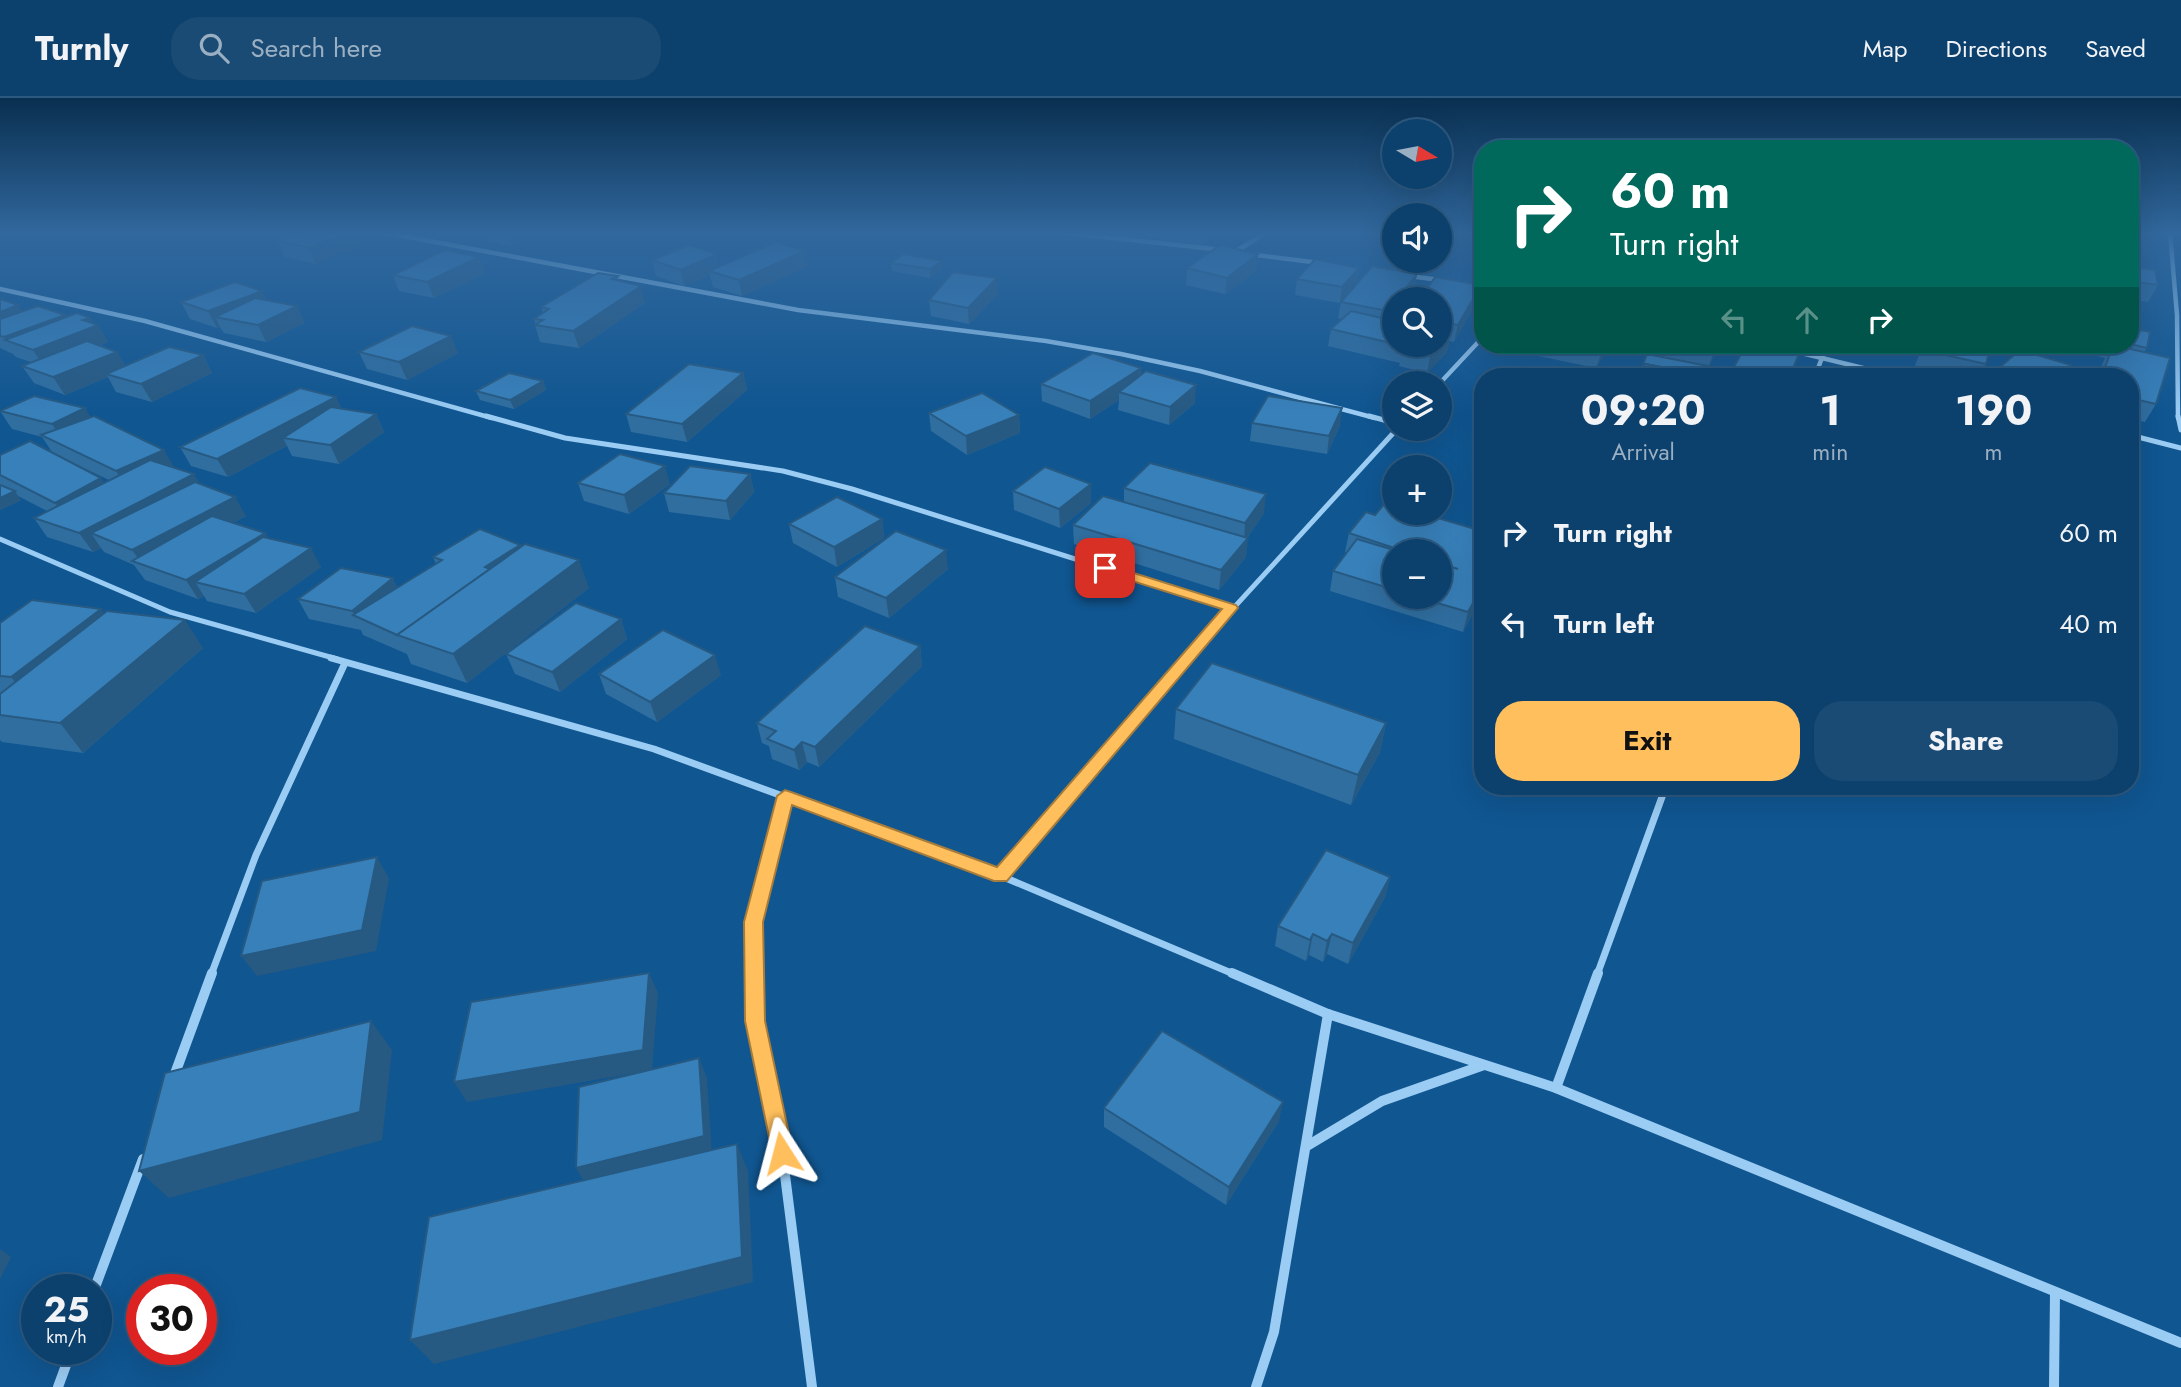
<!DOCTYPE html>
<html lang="en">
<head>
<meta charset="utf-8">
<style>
	:root { --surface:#0c406d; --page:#1a4b75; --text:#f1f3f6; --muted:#9aafc2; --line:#2c5980; --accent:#ffbf5d }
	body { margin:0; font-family:Jost,sans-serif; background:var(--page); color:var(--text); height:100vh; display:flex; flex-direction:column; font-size:26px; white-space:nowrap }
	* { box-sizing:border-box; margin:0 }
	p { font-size:23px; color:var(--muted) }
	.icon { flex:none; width:38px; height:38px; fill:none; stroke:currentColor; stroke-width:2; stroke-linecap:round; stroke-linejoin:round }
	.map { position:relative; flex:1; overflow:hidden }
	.drawer { position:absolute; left:1474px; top:270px; width:665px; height:427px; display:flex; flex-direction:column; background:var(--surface); border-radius:28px; box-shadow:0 7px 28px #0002,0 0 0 2px var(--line) }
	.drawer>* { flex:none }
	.guide { position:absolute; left:1474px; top:42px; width:665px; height:214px; border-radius:28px; box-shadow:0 7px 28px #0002,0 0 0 2px var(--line); background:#00695c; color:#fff; overflow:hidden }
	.needle { width:46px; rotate:100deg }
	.controls { position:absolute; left:1382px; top:21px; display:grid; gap:14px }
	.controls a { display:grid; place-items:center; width:70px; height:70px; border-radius:50%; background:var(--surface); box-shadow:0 7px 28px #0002,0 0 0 2px var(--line); font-size:35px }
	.speed { position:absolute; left:21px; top:1176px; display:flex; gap:14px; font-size:35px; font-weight:700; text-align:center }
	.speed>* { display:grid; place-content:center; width:91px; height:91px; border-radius:50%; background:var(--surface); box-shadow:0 7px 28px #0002,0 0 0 2px var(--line); line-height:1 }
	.speed small { font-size:18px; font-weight:400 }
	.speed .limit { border:10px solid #d22; background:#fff; color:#111 }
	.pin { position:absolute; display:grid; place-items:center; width:60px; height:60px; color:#fff; margin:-30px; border-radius:14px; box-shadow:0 4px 10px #0006 }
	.me { position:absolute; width:77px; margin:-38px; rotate:351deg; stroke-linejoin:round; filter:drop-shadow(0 0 5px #0008) }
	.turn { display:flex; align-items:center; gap:24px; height:147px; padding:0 21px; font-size:32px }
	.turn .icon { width:91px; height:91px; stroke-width:2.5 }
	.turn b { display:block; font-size:49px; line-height:60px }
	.lanes { display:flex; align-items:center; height:66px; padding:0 21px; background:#0003; justify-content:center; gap:35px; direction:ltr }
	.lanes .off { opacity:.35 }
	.eta { display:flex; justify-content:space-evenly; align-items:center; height:119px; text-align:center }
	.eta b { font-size:42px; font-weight:700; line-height:49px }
	.cta { display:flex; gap:14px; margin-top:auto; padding:14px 21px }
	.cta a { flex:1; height:80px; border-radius:28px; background:var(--accent); color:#111; font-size:28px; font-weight:700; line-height:80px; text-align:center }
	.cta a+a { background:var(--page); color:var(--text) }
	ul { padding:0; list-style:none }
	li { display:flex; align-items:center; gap:21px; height:91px; padding:0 21px }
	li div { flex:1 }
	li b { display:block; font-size:26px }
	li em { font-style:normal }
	header { display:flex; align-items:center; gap:42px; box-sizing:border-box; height:98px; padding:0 35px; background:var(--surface); border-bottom:2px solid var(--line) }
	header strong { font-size:33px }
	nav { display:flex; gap:38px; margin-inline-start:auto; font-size:24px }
	.search { width:490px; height:63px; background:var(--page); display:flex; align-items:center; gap:18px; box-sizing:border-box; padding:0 24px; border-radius:28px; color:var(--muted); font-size:26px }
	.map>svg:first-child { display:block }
</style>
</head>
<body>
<header>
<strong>Turnly</strong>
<div class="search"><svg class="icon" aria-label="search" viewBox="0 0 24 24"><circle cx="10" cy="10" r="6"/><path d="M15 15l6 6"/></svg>Search here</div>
<nav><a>Map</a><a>Directions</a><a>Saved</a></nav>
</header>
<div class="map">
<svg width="2181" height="1289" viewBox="0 0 2181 1289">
	<rect width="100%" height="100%" fill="#105691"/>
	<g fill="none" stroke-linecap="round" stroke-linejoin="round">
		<g stroke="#9bccf3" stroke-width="4.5">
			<polyline points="382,134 798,212 1046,243 1121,256 1200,273 1375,320"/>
			<polyline points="1060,134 1223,152"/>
			<polyline points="2170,134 2177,217 2178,320"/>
			<polyline points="1235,154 1267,134"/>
			<polyline points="1249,156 1320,165"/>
			<polyline points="1408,178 1441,182"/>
			<polyline points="0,191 145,223 492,320"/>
			<polyline points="1793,253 1896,278"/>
			<polyline points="1815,278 1827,247"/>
			<polyline points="1440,285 1482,240"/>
		</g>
		<g stroke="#9bccf3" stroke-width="5">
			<polyline points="486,318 565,340 783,373 852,391 1231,510"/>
			<polyline points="1369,318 1395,325"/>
			<polyline points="2178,318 2181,332"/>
			<polyline points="2130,337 2181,350"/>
			<polyline points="0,441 170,514 337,561"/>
			<polyline points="1187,561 1397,331"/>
		</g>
		<g stroke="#9bccf3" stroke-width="7">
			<polyline points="331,560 654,651 1001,778 1236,877"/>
			<polyline points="1001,778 1188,560"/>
			<polyline points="211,877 256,757 345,565"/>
			<polyline points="755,877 754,824 785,698"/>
			<polyline points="1597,877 1666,688"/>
		</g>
		<g stroke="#9bccf3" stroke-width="10">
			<polyline points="755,875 755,923 779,1030 812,1289"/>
			<polyline points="1232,875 1328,916 1556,990 2181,1245"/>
			<polyline points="173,981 212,875"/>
			<polyline points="1556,990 1598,875"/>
			<polyline points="1307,1048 1382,1003 1484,967"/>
			<polyline points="94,1192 143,1061"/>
			<polyline points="58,1289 72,1251"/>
			<polyline points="1256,1289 1274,1234 1328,916"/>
			<polyline points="2054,1289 2055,1194"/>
		</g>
	</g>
	<g fill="#306ea0" fill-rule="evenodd">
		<polygon points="484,134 548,134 512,149 487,142"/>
		<polygon points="1141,134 1212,134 1204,147 1141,138"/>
		<polygon points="2130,134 2142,134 2137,142 2130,141"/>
		<polygon points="278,143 360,148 316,166 285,159"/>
		<polygon points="805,153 808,168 742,198 713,189 710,177 684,188 656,178 652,162 720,168"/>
		<polygon points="479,159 485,175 434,200 399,193 393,177"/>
		<polygon points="1315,161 1359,170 1357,186 1372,168 1417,176 1414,192 1407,201 1395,201 1395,217 1390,222 1395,223 1395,247 1440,247 1440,201 1421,201 1435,179 1481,187 1477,203 1454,244 1449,243 1447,254 1427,275 1399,268 1400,265 1328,248 1331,231 1342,221 1338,220 1341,204 1340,205 1295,197 1297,181"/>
		<polygon points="891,165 942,171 930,180 892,173"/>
		<polygon points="2130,168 2158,187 2148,204 2130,201"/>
		<polygon points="1187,170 1257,172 1225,196 1186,187"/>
		<polygon points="618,178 619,183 645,205 579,250 540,244 535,227 536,227 534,221 543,215 541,209"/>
		<polygon points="998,196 969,226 931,218 929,202"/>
		<polygon points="0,201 22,213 65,217 66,219 90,220 94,226 98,227 108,244 99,248 117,254 125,268 203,257 212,275 152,304 116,294 108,279 65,297 34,285 22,268 31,264 16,259 13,256 0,250"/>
		<polygon points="266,202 297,208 304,225 266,244 224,235 220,229 217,230 190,221 181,204"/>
		<polygon points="2130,230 2147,250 2144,254 2156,306 2145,324 2130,321 2130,278 2097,278 2105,260 2055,248 2055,247 2130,247"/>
		<polygon points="1526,247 1608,247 1606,253 1596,270 1524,255"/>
		<polygon points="1614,247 1640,247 1638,252"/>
		<polygon points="1659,247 1719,247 1709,268 1640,278 1647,256 1655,258"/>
		<polygon points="1923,247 1991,247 1986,266 1980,278 1952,278 1914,270"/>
		<polygon points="359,254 458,255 407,282 367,271"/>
		<polygon points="2000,269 2065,278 1995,278"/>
		<polygon points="1141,270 1141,277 1195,305 1169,327 1118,312 1119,302 1090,321 1042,303 1041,286"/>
		<polygon points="743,275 747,292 687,344 631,334 626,316"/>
		<polygon points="543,283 546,292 514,311 480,302 476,293"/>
		<polygon points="341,310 376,316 384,334 339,366 292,358 287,348 228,379 191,368 180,349"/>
		<path d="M0,313L91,319L174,370L246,418L233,425L265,435L268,440L321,469L256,515L207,503L204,498L198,501L145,482L134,467L104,454L101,450L93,454L47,439L34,420L47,413L18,398L21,402L0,412V357L52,354L42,339L12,331ZM69,363L109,382L104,385Z"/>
		<polygon points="929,315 1019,317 1020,335 967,357 931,333"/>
		<polygon points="1252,325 1340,328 1327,356 1250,343"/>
		<polygon points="750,376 754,394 730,422 669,414 664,395"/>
		<polygon points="578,385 670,386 629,416 584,403"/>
		<polygon points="1124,390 1264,415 1247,440 1246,459 1219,492 1074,446 1073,427 1124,404"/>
		<polygon points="1013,393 1091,405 1060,430 1014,412"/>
		<path d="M1375,417L1482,433V499L1463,534L1330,493L1333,473L1347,455L1345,454L1349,435ZM1395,453H1440V499H1395Z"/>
		<polygon points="882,421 884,440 837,469 793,445 789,426"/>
		<polygon points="520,447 521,449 589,490 467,585 411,566 407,556 363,537 361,532 309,521 298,501 397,490 436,466 433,459"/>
		<polygon points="948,471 889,520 838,499 835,479"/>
		<polygon points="104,516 203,550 83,655 2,644 0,642 0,525"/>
		<polygon points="621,521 627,541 560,594 515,576 506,556"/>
		<polygon points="920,548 922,568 819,669 807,664 799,672 772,661 769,648 762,645 757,625"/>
		<polygon points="599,576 721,577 657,624 606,596"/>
		<polygon points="1176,611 1386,625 1380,654 1351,707 1174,641"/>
		<polygon points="1390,779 1385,799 1348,866 1327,856 1323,864 1309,857 1306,863 1275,848 1278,828"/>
		<polygon points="1104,1010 1279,1023 1226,1107 1104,1029"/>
	</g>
	<g fill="#275a82">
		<polygon points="349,134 354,134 360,148 316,166 310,150"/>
		<polygon points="507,134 548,134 512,149"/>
		<polygon points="1205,134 1212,134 1204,147"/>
		<polygon points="805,153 808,168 742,198 739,182"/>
		<polygon points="717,156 720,172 709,173 710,177 684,188 681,172"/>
		<polygon points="1258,156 1257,172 1225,196 1227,180"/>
		<polygon points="479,159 485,175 434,200 427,184"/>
		<polygon points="942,163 942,171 930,180 930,171"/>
		<polygon points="1359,170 1357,186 1340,205 1342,189"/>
		<polygon points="1417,176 1414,192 1407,201 1397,201"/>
		<polygon points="997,180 998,196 969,226 968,210"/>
		<polygon points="1481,187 1477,203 1454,244 1458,227"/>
		<polygon points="641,188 645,205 579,250 573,233"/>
		<polygon points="262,193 270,209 215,219 220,229 217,230 208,213"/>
		<polygon points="1395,204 1395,217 1385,230 1388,213"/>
		<polygon points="18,207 29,224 0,234 0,214"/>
		<polygon points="297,208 304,225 266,244 258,227"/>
		<polygon points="65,217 75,234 6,243 4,239"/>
		<polygon points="90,220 95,228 98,227 108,244 44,269 33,252 83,222"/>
		<polygon points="1450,237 1447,254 1427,275 1430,258"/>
		<polygon points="451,238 458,255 407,282 399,264"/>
		<polygon points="1605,247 1608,247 1606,253 1596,270 1602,253"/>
		<polygon points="1718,247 1719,247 1707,273 1713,256"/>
		<polygon points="117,254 127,271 106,276 108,279 65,297 53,279"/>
		<polygon points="203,257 212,275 152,304 141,286"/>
		<polygon points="2071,267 2065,278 2060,278"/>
		<polygon points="1141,270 1140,288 1119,294 1119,302 1090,321 1090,303"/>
		<polygon points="743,275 747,292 687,344 682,326"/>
		<polygon points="543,283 546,292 514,311 510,302"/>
		<polygon points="1196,287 1195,305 1169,327 1170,309"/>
		<polygon points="336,299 345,317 283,340 287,348 228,379 217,361"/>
		<polygon points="85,310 96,328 64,344 52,326"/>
		<polygon points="1342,310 1340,328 1327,356 1329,338"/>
		<polygon points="376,316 384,334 339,366 330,347"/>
		<polygon points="1019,317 1020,335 967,357 966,338"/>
		<polygon points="164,352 175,371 128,392 116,373"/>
		<polygon points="665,368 670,386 629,416 624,397"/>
		<polygon points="194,376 205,394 91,435 101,450 93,454 79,435"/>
		<polygon points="750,376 754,394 730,422 726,403"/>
		<polygon points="101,380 113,399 68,424 55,405"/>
		<polygon points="1091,386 1091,405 1060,430 1059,411"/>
		<polygon points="15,393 21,402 0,412 0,400"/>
		<polygon points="1266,396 1264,415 1244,444 1245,425"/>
		<polygon points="235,399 246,418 149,469 142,466 132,452"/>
		<polygon points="882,421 884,440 837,469 834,449"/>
		<polygon points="265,435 276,454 195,484 204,498 198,501 186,482"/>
		<polygon points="1248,440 1246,459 1219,492 1221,472"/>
		<polygon points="520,447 528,466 489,478 485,469"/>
		<polygon points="311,450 321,469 256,515 244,496"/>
		<polygon points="946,452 948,471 889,520 886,500"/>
		<polygon points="579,462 589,490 467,585 453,556"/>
		<polygon points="393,480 402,500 355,518 352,513"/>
		<polygon points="1482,489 1482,499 1463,534 1468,514"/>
		<polygon points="101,511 115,531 28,600 11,579"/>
		<polygon points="621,521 627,541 560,594 552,574"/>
		<polygon points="185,522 203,550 83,655 60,625"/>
		<polygon points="920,548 922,568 819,669 815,649"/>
		<polygon points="715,557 721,577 657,624 650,604"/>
		<polygon points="1386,625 1380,654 1351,707 1358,677"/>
		<polygon points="802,644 807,664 799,672 794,652"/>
		<polygon points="377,759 389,780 376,853 257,878 241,858"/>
		<polygon points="1390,779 1385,799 1348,866 1353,845"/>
		<polygon points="1313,836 1309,857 1306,863 1310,842"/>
		<polygon points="1332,836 1327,856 1323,864 1327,843"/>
		<polygon points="649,875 658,895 652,972 467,1004 454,984"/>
		<polygon points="371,923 392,952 382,1042 169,1100 139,1073"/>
		<polygon points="699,960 707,980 712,1057 587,1089 576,1070"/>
		<polygon points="1283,1004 1279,1023 1226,1107 1229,1089"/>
		<polygon points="737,1046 748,1073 753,1184 434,1266 410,1242"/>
		<polygon points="0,1151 11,1159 0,1181"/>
	</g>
	<g fill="#3880ba" stroke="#275a82" stroke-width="2">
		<polygon points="301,134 349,134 310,150 278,143"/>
		<polygon points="776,144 805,153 739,182 709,173"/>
		<polygon points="689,147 717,156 681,172 652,162"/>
		<polygon points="1220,147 1258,156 1227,180 1187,170"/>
		<polygon points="445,152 479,159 427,184 393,177"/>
		<polygon points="903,156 942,163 930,171 891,165"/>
		<polygon points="1315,161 1359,170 1342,189 1297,181"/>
		<polygon points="1372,168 1417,176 1397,201 1395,201 1395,204 1388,213 1341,204"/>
		<polygon points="2130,168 2155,172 2158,187 2130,183"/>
		<polygon points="953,174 997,180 968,210 929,202"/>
		<polygon points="598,175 618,178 612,181 641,188 573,233 535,227 543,222 534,221 549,211 541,209"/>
		<polygon points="1435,179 1481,187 1458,227 1440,224 1440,201 1421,200"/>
		<polygon points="235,184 262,193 208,213 181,204"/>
		<polygon points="255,200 297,208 258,227 215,219"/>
		<polygon points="0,201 18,207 0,214"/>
		<polygon points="38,208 65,217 4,239 0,238 0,221"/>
		<polygon points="1351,213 1395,223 1395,246 1331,231"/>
		<polygon points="77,215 90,220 83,222 98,227 33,252 5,242"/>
		<polygon points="412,228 451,238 399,264 359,254"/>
		<polygon points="2130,230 2150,234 2147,250 2130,246"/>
		<polygon points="1440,234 1450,237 1430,258 1403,251 1405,248 1398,247 1440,247"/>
		<polygon points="87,243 117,254 53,279 22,268"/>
		<polygon points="1570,247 1605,247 1602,253"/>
		<polygon points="1673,247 1718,247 1713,256"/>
		<polygon points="1746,247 1791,247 1802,249 1790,278 1738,278 1730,276"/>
		<polygon points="1925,247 1991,247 1986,266 1923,252"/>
		<polygon points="2113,247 2170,260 2156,306 2130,300 2130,278 2102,278"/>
		<polygon points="169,249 203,257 141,286 106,276"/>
		<polygon points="2020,252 2071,267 2060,278 2032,278 2000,269"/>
		<polygon points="1093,255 1141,270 1090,303 1041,286"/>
		<polygon points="1647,256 1718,270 1715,278 1708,278 1645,266 1644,269 1642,269"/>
		<polygon points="689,266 743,275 682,326 626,316"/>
		<polygon points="1645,266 1708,278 1641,278"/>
		<polygon points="1146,273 1196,287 1170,309 1119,294"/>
		<polygon points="509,275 543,283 510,302 476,293"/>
		<polygon points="300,290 336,299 217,361 180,349"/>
		<polygon points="982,295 1019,317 966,338 929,315"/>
		<polygon points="34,298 85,310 52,326 0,313"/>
		<polygon points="1268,298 1342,310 1329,338 1252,325"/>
		<polygon points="331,309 376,316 330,347 283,340"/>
		<polygon points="94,318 164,352 116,373 41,337"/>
		<polygon points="30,343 101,380 55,405 0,377 0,357"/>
		<polygon points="620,356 665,368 624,397 578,385"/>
		<polygon points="150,362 194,376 79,435 34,420"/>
		<polygon points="1150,365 1266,396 1245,425 1124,390"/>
		<polygon points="690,368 750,376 726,403 664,395"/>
		<polygon points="1045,369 1091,386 1059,411 1013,393"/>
		<polygon points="195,384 235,399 132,452 91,435"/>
		<polygon points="0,387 15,393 0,400"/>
		<polygon points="1103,398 1248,440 1221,472 1073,427"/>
		<polygon points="837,399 882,421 834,449 789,426"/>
		<polygon points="1386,404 1395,407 1395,415 1421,415 1482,433 1482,472 1479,478 1482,479 1482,489 1468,514 1417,499 1440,499 1440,466 1458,471 1440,466 1440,453 1403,453 1349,435 1366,414 1375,417"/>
		<polygon points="212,418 265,435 186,482 132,463"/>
		<polygon points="480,431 520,447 485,469 490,471 397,537 353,517 442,462 433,459"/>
		<polygon points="896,433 946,452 886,500 835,479"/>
		<polygon points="263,439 311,450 244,496 195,484"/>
		<polygon points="1357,441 1397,453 1395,453 1395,492 1333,473"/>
		<polygon points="525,446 579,462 453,556 397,537"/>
		<polygon points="341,470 393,480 352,513 298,501"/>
		<polygon points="32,502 101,511 11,579 0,578 0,525"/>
		<polygon points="576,505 621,521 552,574 506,556"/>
		<polygon points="107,513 185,522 60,625 0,617 0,596"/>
		<polygon points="865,528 920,548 815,649 802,644 794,652 767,641 776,633 757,625"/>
		<polygon points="663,532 715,557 650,604 599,576"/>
		<polygon points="1212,565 1386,625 1358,677 1176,611"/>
		<polygon points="1326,752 1390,779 1353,845 1332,836 1327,843 1313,836 1310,842 1278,828"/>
		<polygon points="377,759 362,832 241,858 262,783"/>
		<polygon points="649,875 643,952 454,984 471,904"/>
		<polygon points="371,923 360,1014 139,1073 165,975"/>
		<polygon points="1162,933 1283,1004 1229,1089 1104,1010"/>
		<polygon points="699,960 704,1038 576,1070 579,989"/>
		<polygon points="737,1046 742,1159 410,1242 429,1119"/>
	</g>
	<linearGradient id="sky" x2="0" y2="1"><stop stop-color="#092f50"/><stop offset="0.43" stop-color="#31689d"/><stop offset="1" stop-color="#31689d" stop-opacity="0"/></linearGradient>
	<rect width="2181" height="315" fill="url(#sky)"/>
	<polygon fill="#ffbf5d" stroke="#a67c3c" stroke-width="2" points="1105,466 1236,507 1238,510 1007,783 994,783 792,707 763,824 765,923 793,1055 790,1063 782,1066 774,1063 745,923 744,824 777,698 785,692 791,694 997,769 1222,511 1100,473 1098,470"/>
</svg>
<div class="controls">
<a><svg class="needle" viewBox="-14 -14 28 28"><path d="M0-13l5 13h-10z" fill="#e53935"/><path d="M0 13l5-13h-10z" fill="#9aafc2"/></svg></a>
<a><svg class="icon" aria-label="sound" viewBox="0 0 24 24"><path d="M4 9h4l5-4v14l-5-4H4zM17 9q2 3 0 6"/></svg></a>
<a><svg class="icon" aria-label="search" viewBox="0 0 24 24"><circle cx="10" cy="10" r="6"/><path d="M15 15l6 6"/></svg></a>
<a><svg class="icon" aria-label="layers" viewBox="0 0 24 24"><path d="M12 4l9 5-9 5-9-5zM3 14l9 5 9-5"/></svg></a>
<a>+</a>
<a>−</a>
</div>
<div class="speed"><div>25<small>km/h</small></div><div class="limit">30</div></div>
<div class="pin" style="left:1105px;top:470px;background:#d93025"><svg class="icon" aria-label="arrive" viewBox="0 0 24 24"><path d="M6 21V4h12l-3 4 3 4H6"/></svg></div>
<svg class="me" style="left:782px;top:1055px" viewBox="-20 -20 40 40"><path d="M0-17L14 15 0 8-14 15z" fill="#ffbf5d" stroke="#fff" stroke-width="4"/></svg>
<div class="guide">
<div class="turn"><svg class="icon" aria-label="right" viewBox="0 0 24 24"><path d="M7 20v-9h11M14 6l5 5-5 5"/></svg><div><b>60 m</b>Turn right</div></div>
<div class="lanes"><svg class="icon off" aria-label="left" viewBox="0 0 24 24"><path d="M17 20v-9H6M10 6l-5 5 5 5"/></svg><svg class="icon off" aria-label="ahead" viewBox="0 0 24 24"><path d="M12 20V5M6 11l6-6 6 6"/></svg><svg class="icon" aria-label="right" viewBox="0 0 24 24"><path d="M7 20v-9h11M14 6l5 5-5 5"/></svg></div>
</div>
<section class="drawer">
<div class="eta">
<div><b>09:20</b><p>Arrival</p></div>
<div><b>1</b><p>min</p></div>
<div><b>190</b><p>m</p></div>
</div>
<ul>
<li><svg class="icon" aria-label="right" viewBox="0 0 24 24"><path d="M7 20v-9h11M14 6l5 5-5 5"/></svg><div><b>Turn right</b></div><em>60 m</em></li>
<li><svg class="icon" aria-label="left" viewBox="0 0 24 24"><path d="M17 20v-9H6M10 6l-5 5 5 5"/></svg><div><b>Turn left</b></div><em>40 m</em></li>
</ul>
<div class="cta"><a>Exit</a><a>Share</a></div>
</section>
</div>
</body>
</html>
